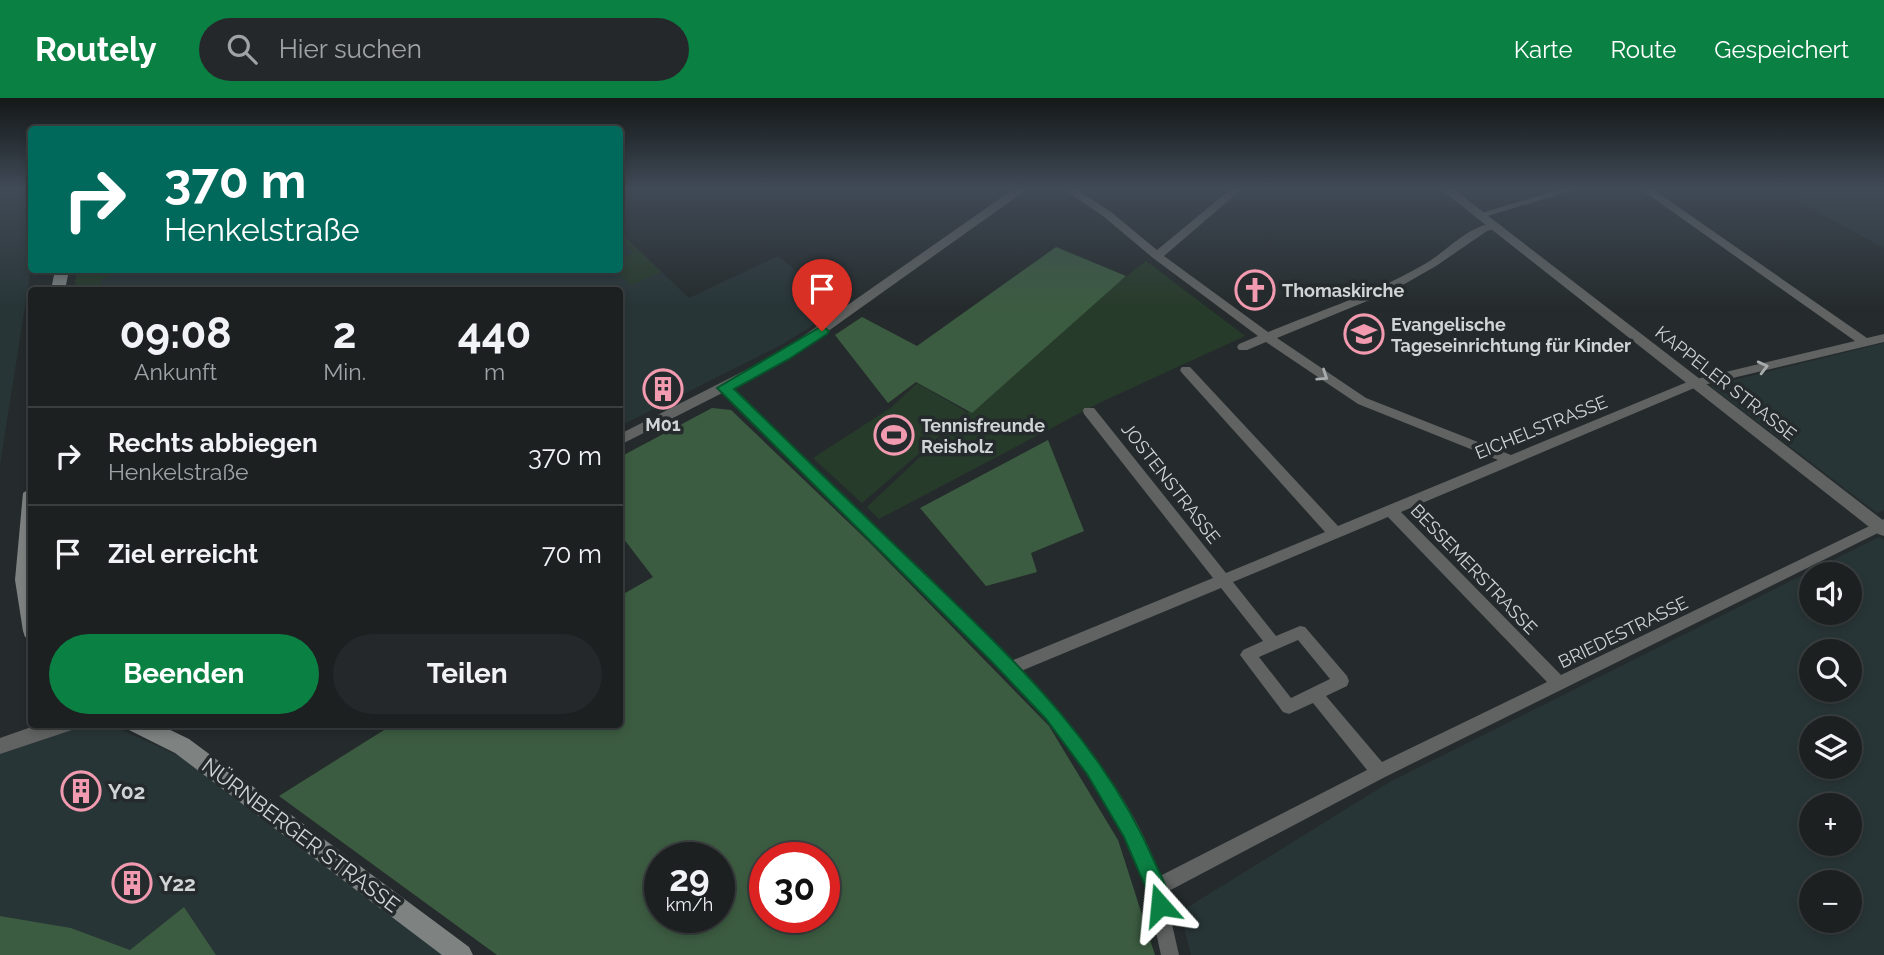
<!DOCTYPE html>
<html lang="de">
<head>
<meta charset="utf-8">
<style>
	:root { --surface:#1c2021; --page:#25282a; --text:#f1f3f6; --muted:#a0a3a5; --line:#3a3e3f; --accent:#0b8043 }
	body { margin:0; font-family:Raleway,sans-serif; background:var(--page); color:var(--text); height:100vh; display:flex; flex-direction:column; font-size:26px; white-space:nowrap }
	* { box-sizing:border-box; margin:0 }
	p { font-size:23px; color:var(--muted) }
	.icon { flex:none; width:38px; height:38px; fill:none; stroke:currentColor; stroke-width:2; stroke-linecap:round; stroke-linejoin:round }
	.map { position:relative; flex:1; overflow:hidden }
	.details { position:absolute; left:28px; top:189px; width:595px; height:441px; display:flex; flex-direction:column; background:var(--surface); border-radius:7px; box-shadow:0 4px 10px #0003,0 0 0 2px var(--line) }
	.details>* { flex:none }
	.banner { position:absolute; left:28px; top:28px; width:595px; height:147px; border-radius:7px; box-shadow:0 4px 10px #0003,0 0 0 2px var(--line); background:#00695c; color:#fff; overflow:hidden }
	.controls { position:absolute; left:1799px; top:464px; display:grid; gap:14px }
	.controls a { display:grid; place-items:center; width:63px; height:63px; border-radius:50%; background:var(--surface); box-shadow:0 4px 10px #0003,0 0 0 2px var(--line); font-size:35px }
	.speed { position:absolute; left:644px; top:744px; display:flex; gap:14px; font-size:35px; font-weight:700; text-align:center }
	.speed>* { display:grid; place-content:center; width:91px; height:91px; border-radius:50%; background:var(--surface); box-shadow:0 4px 10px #0003,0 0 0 2px var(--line); line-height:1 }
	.speed small { font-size:18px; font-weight:400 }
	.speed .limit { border:10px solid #d22; background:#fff; color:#111 }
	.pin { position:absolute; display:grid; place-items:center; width:60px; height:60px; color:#fff; margin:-72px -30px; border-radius:50% 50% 50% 0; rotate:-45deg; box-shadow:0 0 7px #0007 }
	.pin .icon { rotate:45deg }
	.me { position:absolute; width:77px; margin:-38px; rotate:342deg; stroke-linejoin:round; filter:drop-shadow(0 0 5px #0008) }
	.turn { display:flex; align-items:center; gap:24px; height:147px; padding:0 21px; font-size:32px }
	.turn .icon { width:91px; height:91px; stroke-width:2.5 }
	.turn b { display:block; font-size:49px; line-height:60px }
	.eta { display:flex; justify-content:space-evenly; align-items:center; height:119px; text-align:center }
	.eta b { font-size:42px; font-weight:700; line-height:49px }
	.action { display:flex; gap:14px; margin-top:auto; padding:14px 21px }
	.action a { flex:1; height:80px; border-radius:42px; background:var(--accent); color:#fff; font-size:28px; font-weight:700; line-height:80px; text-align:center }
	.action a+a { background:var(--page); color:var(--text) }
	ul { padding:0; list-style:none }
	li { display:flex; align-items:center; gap:21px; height:98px; padding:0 21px; border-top:2px solid var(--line) }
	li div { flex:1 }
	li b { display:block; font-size:26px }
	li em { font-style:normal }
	header { display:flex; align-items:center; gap:42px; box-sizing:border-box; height:98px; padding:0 35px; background:var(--accent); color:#fff }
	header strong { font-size:33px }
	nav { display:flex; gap:38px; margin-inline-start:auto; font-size:24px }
	.search { width:490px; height:63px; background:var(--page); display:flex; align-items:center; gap:18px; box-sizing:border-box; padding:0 24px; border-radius:38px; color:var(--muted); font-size:26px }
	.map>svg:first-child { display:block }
</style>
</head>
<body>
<header>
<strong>Routely</strong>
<div class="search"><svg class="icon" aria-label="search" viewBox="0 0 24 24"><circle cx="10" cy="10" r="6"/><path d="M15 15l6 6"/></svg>Hier suchen</div>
<nav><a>Karte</a><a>Route</a><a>Gespeichert</a></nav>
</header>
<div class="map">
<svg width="1884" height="857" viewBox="0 0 1884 857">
	<rect width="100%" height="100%" fill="#252b2c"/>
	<g fill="#283537" fill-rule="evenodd">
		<polygon points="0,90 32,90 31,171 0,366"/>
		<polygon points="1781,90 1884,90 1884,150 1796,102"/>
		<polygon points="620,134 689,200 778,158 841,210 781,247 620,328 620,192 74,192 77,172 620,172"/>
		<polygon points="1884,245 1884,412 1877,415 1711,288"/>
		<path d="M1879,439L1884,442V857H1191L1180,814L1388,685ZM1811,476H1850V514H1811ZM1811,553H1850V592H1811ZM1850,630V668H1811V630ZM1850,707V746H1811V707ZM1811,784H1850V822H1811Z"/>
		<polygon points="84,627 115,629 197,666 456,857 216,857 184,809 130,852 71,830 0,818 0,652"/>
	</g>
	<g fill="#273b2a">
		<polygon points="620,135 661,174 631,187 615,172 620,172 620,161 633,155 620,141"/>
		<polygon points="1146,163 1245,238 1099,305 879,421 867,409 970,312 835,237 862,219 917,249 1048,240"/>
		<polygon points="77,172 104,172 108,179 100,182 104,191 108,192 74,192"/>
		<polygon points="917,285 967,314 862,405 813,360 892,309"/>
	</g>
	<g fill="#3c5c41" fill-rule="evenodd">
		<polygon points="1056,149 1126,178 972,315 916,284 888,305 835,237 862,219 917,248"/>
		<path d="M712,310L731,312L870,445L1049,628L1118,742L1155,857H497L279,698L392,627L620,626V498L653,479L620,436V359ZM660,760H719V819H660ZM765,760H824V819H765Z"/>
		<polygon points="1048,342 1084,433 1031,455 1037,474 986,488 920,410"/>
		<polygon points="184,809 216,857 0,857 0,818 71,830 130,852"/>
	</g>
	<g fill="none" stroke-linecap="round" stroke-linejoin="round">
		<g fill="#606362" fill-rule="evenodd">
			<path d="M1062,90H1074L1111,114L1157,152L1232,90H1243L1164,158L1268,234C1322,212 1378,194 1428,164C1448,152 1473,123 1498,126V130L1487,133L1436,168L1394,192L1277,240L1366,300L1511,357L1692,282L1855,243L1639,90H1651L1867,240L1884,236V244L1699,288L1401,414L1561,577L1884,421V432L1385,679L1165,795L1179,857H1161C1153,821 1147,783 1131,750C1086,650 1000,571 924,495C856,428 788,361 721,293L719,290L721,287H729L1011,563L1213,480L1084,316L1083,313L1084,310H1094L1226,475L1325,434L1182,275L1180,272L1182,269H1190L1338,428L1498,362L1358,306L1266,244L1247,252H1239L1237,249L1239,246L1258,238L1153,160L1103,118ZM1388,419L1547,584L1382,664L1326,598L1347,588L1349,583L1347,578L1305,529L1300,528L1276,538L1233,484ZM1221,490L1263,543L1243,552L1240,557L1283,614L1289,616L1313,605L1367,672L1160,778C1133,699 1077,634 1021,573ZM1298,542L1330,581L1291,600L1259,559Z"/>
			<polygon points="1564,90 1580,90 1484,119 1480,120 1475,117"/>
		</g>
		<g fill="#606362" fill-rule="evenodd">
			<polygon points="1015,90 1029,90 789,261 620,347 620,336 779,255"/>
			<polygon points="1439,90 1452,90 1884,423 1884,438 1878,436"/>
			<polygon points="40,626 75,626 72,632 0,656 0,640"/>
		</g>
		<g fill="#7e8382" fill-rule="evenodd">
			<polygon points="55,172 69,172 65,192 51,192"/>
			<polygon points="32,389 32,541 25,539 23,533 15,482 23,395"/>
			<polygon points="126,626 158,626 189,641 469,849 473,857 442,857 175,655 129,632"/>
		</g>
	</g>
	<defs><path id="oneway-chevron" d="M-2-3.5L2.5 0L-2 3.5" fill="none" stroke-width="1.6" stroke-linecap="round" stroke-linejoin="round" transform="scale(1.75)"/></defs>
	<g stroke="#a9acad">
		<use href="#oneway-chevron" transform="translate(1763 269) rotate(-14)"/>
		<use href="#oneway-chevron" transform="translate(1323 278) rotate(34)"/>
	</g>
	<linearGradient id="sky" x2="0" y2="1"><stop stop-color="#141818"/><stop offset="0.43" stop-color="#404a56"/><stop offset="1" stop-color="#404a56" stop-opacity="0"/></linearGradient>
	<rect width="1884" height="210" fill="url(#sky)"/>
	<path fill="#0b8043" stroke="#07532c" stroke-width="2" d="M822,228L829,233L827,236L789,261L734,291C798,353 861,415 925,476C1017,565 1104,646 1155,765C1162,780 1174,799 1167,815L1160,818L1153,815L1146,790L1124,739L1087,676L1046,621L994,566L717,290Z"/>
	<defs>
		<g id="church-ring" transform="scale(2.0125)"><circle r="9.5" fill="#252b2c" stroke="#f29aaf" stroke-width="1.5"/><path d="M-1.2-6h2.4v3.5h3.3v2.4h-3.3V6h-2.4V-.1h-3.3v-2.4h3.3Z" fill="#f29aaf"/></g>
		<g id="school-ring" transform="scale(2.0125)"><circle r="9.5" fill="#252b2c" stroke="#f29aaf" stroke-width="1.5"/><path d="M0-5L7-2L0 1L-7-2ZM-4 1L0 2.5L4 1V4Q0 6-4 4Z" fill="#f29aaf"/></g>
		<g id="building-ring" transform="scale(2.0125)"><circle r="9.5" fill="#252b2c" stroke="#f29aaf" stroke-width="1.5"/><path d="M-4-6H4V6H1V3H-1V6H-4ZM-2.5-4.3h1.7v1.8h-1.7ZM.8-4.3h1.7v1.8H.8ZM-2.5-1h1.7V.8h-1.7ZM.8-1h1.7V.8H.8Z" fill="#f29aaf"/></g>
		<g id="stadium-ring" transform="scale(2.0125)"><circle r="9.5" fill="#252b2c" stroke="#f29aaf" stroke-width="1.5"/><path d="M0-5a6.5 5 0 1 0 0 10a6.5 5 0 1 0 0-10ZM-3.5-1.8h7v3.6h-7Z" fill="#f29aaf"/></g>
	</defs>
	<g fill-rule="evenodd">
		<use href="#church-ring" x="1255" y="192"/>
		<use href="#school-ring" x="1364" y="236"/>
		<use href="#building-ring" x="663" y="291"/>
		<use href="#stadium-ring" x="894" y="337"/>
		<use href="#building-ring" x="81" y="693"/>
		<use href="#building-ring" x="132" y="785"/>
	</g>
	<g text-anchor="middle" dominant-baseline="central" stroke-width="7" stroke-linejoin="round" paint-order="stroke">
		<g font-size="18" font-weight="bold" fill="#d1d4d5" stroke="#252b2c" text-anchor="start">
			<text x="1282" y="192">Thomaskirche</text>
			<text x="1391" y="226">Evangelische<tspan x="1391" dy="21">Tageseinrichtung für Kinder</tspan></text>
			<text x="663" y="326" text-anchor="middle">M01</text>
			<text x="921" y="327">Tennisfreunde<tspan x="921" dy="21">Reisholz</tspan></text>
		</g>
		<g font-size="18" fill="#d1d4d5" stroke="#252b2c">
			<text transform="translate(1726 285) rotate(38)">KAPPELER STRASSE</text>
			<text transform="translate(1541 329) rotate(-22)">EICHELSTRASSE</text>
			<text transform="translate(1171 385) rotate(52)">JOSTENSTRASSE</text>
			<text transform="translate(1474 471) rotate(46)">BESSEMERSTRASSE</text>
			<text transform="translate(1623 534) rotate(-26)">BRIEDESTRASSE</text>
		</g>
		<g font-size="21" font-weight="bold" fill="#d1d4d5" stroke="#252b2c" text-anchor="start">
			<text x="108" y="693">Y02</text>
			<text x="159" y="785">Y22</text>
		</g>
		<g font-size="21" fill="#d1d4d5" stroke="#252b2c">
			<text transform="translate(301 737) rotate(37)">NÜRNBERGER STRASSE</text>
		</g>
	</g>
</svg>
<div class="controls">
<a><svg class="icon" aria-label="sound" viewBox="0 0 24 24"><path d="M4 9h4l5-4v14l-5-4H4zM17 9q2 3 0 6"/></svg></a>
<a><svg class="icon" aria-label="search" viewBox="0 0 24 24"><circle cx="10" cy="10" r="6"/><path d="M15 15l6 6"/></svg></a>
<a><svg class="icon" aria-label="layers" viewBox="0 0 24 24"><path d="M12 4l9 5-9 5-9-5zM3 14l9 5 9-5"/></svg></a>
<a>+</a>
<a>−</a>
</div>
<div class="speed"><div>29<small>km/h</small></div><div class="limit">30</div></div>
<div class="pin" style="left:822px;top:233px;background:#d93025"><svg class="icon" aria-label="arrive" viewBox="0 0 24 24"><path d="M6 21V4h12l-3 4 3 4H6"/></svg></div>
<svg class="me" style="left:1160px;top:807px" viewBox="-20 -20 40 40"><path d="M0-17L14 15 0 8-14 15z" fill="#0b8043" stroke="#fff" stroke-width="4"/></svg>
<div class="banner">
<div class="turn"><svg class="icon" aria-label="right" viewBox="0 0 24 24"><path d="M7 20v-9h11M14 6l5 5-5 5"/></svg><div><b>370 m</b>Henkelstraße</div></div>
</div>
<section class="details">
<div class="eta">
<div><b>09:08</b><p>Ankunft</p></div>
<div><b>2</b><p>Min.</p></div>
<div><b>440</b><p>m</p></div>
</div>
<ul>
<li><svg class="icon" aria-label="right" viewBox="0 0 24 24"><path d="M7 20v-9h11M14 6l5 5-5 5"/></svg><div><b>Rechts abbiegen</b><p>Henkelstraße</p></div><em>370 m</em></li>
<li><svg class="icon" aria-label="arrive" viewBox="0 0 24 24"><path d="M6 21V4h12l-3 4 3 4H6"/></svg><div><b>Ziel erreicht</b></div><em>70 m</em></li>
</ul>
<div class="action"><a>Beenden</a><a>Teilen</a></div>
</section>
</div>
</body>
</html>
